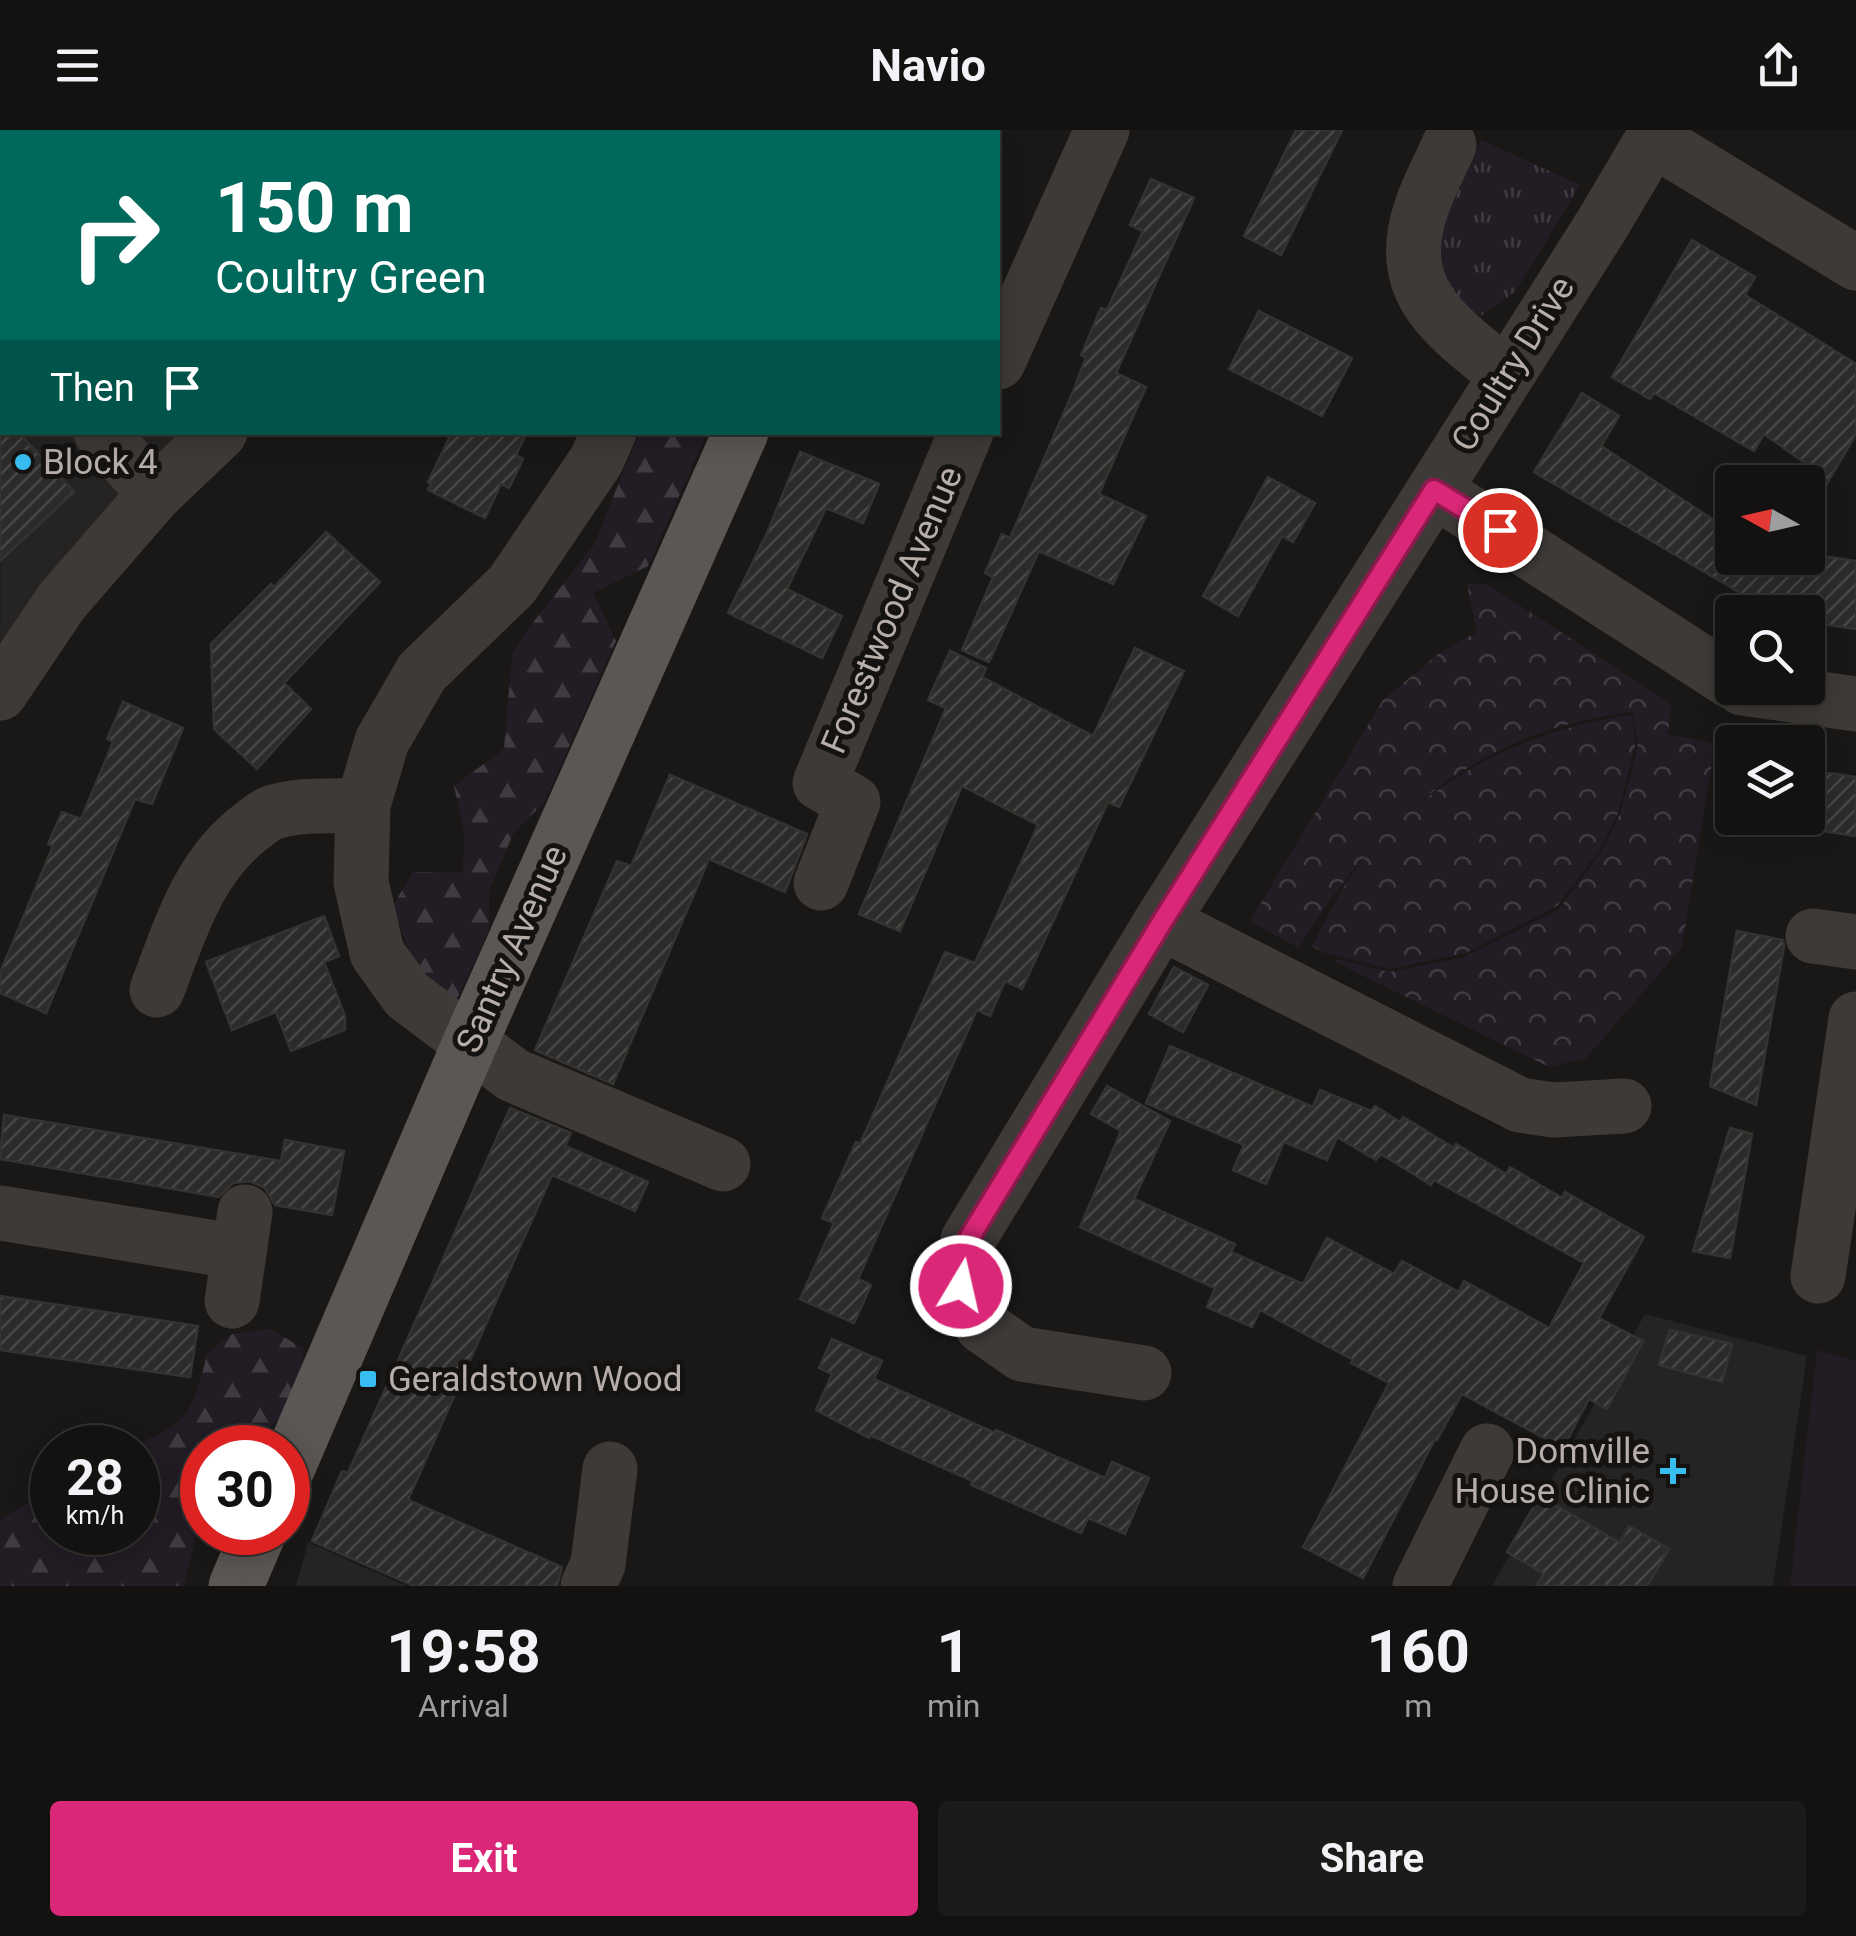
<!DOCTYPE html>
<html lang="en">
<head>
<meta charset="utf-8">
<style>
	:root { --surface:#131211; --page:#1c1b1a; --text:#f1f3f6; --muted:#9d9e9f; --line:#323231; --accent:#db2777 }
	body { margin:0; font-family:Roboto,sans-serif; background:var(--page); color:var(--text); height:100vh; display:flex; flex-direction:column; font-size:38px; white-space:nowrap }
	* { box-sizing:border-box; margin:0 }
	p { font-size:32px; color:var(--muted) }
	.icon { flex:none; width:55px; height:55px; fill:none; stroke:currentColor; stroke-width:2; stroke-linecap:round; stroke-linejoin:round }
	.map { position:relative; height:1456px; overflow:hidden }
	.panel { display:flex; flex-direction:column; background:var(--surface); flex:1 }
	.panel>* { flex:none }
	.hud { position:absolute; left:0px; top:0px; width:1000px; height:305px; box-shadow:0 5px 25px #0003,0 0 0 2px var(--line); background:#00695c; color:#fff; overflow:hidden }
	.needle { width:65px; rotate:278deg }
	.fabs { position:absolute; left:1715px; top:335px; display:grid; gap:20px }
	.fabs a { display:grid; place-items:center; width:110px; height:110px; border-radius:10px; background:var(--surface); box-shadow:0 5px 25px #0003,0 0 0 2px var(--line); font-size:50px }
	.speed { position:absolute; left:30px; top:1295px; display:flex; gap:20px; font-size:50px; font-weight:700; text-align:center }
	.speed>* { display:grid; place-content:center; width:130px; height:130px; border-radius:50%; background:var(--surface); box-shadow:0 5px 25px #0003,0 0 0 2px var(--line); line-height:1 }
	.speed small { font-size:25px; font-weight:400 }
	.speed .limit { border:15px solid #d22; background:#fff; color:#111 }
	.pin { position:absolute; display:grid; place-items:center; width:85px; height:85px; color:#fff; margin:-42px; border:5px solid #fff; border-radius:50%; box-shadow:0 2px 10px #0007 }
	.me { position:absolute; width:110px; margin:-55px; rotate:9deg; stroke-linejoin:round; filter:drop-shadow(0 0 8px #0008) }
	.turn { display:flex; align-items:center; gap:35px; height:210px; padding:0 50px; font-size:45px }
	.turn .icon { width:130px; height:130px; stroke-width:2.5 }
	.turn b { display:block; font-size:70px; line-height:85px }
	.then { display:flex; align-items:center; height:95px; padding:0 50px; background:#0003; gap:20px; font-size:38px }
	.eta { display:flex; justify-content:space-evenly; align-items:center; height:170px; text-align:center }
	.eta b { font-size:60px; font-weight:700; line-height:70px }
	.cta { display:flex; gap:20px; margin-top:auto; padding:20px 50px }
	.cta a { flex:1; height:115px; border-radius:10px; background:var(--accent); color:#fff; font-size:40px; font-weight:700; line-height:115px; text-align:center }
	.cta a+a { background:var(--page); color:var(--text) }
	header { display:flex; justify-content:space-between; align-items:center; height:130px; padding:0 50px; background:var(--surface); font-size:45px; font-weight:700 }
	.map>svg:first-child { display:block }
</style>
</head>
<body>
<header><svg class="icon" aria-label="menu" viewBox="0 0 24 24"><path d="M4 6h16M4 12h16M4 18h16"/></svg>Navio<svg class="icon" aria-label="share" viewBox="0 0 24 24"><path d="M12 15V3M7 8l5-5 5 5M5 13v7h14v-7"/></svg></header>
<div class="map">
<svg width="1856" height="1456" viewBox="0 0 1856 1456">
	<defs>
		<pattern id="grass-tufts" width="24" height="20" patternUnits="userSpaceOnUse" patternTransform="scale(2.5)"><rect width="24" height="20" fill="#221d24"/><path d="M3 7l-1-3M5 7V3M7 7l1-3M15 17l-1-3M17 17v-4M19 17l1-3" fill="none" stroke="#403b41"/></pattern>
		<pattern id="forest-firs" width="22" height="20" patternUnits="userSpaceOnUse" patternTransform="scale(2.5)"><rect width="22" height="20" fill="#221d24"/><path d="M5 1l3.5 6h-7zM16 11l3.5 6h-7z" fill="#403b41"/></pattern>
		<pattern id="park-crowns" width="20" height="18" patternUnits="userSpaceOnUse" patternTransform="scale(2.5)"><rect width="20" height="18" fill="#221d24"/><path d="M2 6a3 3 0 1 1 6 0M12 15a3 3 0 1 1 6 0" fill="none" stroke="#403b41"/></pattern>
		<pattern id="building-hatch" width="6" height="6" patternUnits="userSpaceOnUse" patternTransform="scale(2.5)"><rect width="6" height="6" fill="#2d2b2a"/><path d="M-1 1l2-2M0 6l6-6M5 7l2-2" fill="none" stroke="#494746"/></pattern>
	</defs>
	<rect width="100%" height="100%" fill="#191817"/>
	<g fill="#262423">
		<polygon points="39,0 446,0 37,2"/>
		<polygon points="2,37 2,302 220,303 0,562"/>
		<polygon points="1645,1184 1807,1226 1773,1456 1492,1456"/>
		<polygon points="308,1412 365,1438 407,1456 296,1456"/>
	</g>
	<polygon fill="url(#grass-tufts)" points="1481,10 1580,55 1516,161 1482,185 1449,177 1428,127"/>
	<g fill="url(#forest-firs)">
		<polygon points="639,303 707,303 648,436 593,463 616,511 545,671 513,704 489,761 489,800 455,873 417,840 392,777 413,742 463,742 464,701 454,656 504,619 512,525 527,500 594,415"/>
		<path d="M270,1199L303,1218L300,1271L265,1301L258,1317L202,1318V1396L196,1405L184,1456H0V1390L52,1358V1402H138V1318L130,1317C187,1295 194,1283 207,1223L232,1204Z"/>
	</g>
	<g fill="url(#park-crowns)">
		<path d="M1467,454H1487L1671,574L1668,604L1715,614L1682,817L1586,928L1549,937L1335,832V829L1389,842L1465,827L1559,779L1600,723L1620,684L1638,618L1633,582C1479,599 1376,690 1299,818L1250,791L1383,570L1441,522L1477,502Z"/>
		<path d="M1632,585L1635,616L1618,683L1598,722L1557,776L1466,823L1389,839L1325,823L1312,816C1324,794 1335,770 1349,749C1409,658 1526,598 1632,585Z"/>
	</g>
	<polygon fill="#221d24" points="1817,1220 1856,1231 1856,1456 1790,1456"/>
	<g fill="url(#building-hatch)" stroke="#343331" stroke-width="2.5">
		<polygon points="1296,0 1342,0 1281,125 1244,106"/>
		<polygon points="1151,49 1194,68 1116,243 1146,257 1099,364 1146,386 1113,454 1039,421 989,532 962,520 993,447 985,443 1002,404 1010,408 1074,259 1086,227 1081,225 1101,178 1107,180 1143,101 1130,95"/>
		<polygon points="1692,110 1755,147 1745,165 1856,234 1856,304 1808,386 1808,335 1764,304 1754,321 1654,263 1650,269 1612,247"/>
		<polygon points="1259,181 1352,228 1322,286 1229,239"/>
		<polygon points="1582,263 1619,286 1601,316 1732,402 1732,428 1808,428 1808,424 1856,431 1856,499 1808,492 1808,482 1773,482 1534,342"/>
		<polygon points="0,283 2,302 18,302 74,362 0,431"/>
		<polygon points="452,302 527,302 516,325 523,329 509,358 501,354 485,388 428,360 431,353 428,352"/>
		<polygon points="800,322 879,354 863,393 826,378 787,459 842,486 822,528 728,483 767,403"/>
		<polygon points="1268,347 1315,373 1293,412 1282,406 1238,486 1203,466"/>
		<polygon points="326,402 380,452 284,553 311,579 257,639 214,599 211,514 271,454 274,457"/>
		<polygon points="1135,518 1184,541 1119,677 1108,672 1022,859 1005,851 990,886 977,880 858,1149 871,1155 854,1193 800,1169 834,1093 822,1088 856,1012 860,1014 945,822 975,833 1038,695 962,656 900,801 859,784 946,578 928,570 950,521 986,538 982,547 1093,606"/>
		<polygon points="123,572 183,598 152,674 135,669 46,883 0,863 0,843 53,716 48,714 62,682 81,689 113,612 107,609"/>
		<polygon points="1808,640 1856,647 1856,706 1808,699"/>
		<polygon points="670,645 807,704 785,762 709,729 613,954 535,920 617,731 631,736"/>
		<polygon points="324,786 339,826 324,832 345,886 345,900 291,921 276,882 232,900 206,832"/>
		<polygon points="1737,801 1783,810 1784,816 1756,975 1710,956"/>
		<polygon points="1174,837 1208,855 1183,902 1149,884"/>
		<polygon points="1170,916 1313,977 1320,960 1371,981 1375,976 1400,992 1403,987 1454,1018 1456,1014 1506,1044 1510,1037 1562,1068 1565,1062 1644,1107 1599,1188 1643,1211 1607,1279 1589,1269 1563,1318 1462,1264 1437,1310 1435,1309 1363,1448 1303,1417 1389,1253 1351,1233 1353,1230 1260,1180 1252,1197 1207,1177 1215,1158 1080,1097 1121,1001 1091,984 1107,956 1170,991 1134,1069 1235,1114 1231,1122 1303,1154 1327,1108 1394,1144 1402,1131 1459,1162 1464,1151 1549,1198 1584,1133 1434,1050 1431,1055 1381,1024 1376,1030 1337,1007 1327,1030 1284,1012 1266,1054 1233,1040 1244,1015 1146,973"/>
		<polygon points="510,978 571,1003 565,1016 648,1052 635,1081 552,1045 408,1370 562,1437 557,1456 414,1456 312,1411 342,1341 348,1343"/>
		<polygon points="4,985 281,1031 285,1010 344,1021 332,1085 275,1075 265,1058 250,1051 233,1053 219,1067 0,1029"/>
		<polygon points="1730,998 1752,1004 1730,1128 1693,1121"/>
		<polygon points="0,1166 198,1196 190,1247 0,1220"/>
		<polygon points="1670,1200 1732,1214 1722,1252 1659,1235"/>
		<polygon points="832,1209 882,1231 874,1249 995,1303 996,1300 1105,1348 1112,1332 1149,1348 1125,1404 1088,1388 1081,1403 971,1355 973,1351 925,1330 870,1305 869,1308 816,1280 832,1244 819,1238"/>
		<polygon points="1540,1366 1620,1413 1629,1396 1669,1419 1647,1456 1536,1456 1544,1444 1507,1422"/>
	</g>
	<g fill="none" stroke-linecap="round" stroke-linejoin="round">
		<g stroke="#3d3a38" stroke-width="55">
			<polyline points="445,2 446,0"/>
			<polyline points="763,2 764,0"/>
			<polyline points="1653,9 1856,133"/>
			<path d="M1449,15C1440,36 1428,57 1421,79C1393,163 1448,197 1505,244"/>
			<polyline points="0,188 2,191"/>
			<polyline points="998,232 1102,0"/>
			<polyline points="101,302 155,364"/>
			<polyline points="609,302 596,331 512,455 422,542 382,611 363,675 361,752 377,823 407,865 513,945 723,1034"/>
			<polyline points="1434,360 1732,552"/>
			<polyline points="1742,558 1856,574"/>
			<polyline points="0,563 62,471 155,364 220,302"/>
			<polyline points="821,753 853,672 820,653 966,302"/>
			<polyline points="1161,792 1520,975 1553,980 1624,976"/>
			<polyline points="1813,806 1856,812"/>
			<path d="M157,860C180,800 198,736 252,696C257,692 264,686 271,683C298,673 334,677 363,675"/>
			<polyline points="0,1083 239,1122"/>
			<polyline points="1818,1146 1856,889"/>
			<polyline points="232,1171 245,1082"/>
			<polyline points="1144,1243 1022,1224 982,1196 961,1156 968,1110 1161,792 1603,93 1658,0"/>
			<polyline points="588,1456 598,1434 610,1339"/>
			<polyline points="1420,1456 1487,1321"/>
		</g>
		<g stroke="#5c5754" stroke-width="55">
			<polyline points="874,2 875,0"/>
			<polyline points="288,1337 470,913 741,302"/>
			<polyline points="236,1456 259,1402"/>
		</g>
	</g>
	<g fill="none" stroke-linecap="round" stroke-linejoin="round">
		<g stroke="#8e194d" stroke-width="25">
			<polyline id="route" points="961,1156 968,1110 1162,792 1434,360 1500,400"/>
		</g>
		<use href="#route" stroke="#db2777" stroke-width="18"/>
	</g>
	<g fill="#37bdf0" stroke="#141312" stroke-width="4">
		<circle cx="23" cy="332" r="10"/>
		<rect x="358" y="1239" width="20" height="20" rx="5"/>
		<path d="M1668 1326h10v10h10v10h-10v10h-10v-10h-10v-10h10z"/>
	</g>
	<g text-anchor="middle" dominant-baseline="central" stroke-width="10" stroke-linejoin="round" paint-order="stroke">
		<g font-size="35" fill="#b8aea9" stroke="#141312">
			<text transform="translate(1513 234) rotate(-58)">Coultry Drive</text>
			<text transform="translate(892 480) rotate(-67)">Forestwood Avenue</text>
			<text transform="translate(512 819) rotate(-66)">Santry Avenue</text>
		</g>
		<g font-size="35" fill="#b8aea9" stroke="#141312" text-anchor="start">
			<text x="43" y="332">Block 4</text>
			<text x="388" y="1249">Geraldstown Wood</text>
			<text x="1650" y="1321" text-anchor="end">Domville<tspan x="1650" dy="40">House Clinic</tspan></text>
		</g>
	</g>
</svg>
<div class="fabs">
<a><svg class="needle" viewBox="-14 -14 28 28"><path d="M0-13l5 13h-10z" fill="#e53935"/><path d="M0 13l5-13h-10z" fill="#9d9e9f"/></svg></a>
<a><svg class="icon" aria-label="search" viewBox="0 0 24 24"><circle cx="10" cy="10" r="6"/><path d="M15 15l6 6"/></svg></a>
<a><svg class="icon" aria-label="layers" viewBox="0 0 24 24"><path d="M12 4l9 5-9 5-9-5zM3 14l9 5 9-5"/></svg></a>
</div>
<div class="speed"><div>28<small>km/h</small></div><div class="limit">30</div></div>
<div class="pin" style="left:1500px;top:400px;background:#d93025"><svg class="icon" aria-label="arrive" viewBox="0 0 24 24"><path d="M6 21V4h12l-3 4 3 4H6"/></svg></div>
<svg class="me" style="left:961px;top:1156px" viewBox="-20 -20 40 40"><circle r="17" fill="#db2777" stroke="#fff" stroke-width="3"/><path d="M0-11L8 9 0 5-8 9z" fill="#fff"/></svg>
<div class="hud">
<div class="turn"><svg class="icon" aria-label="right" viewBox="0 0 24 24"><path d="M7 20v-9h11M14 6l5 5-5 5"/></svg><div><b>150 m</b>Coultry Green</div></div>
<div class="then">Then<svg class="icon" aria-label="arrive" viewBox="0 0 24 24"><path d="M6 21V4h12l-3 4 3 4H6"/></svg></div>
</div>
</div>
<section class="panel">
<div class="eta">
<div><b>19:58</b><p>Arrival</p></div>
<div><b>1</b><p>min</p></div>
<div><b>160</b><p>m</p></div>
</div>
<div class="cta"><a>Exit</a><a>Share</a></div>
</section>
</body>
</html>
